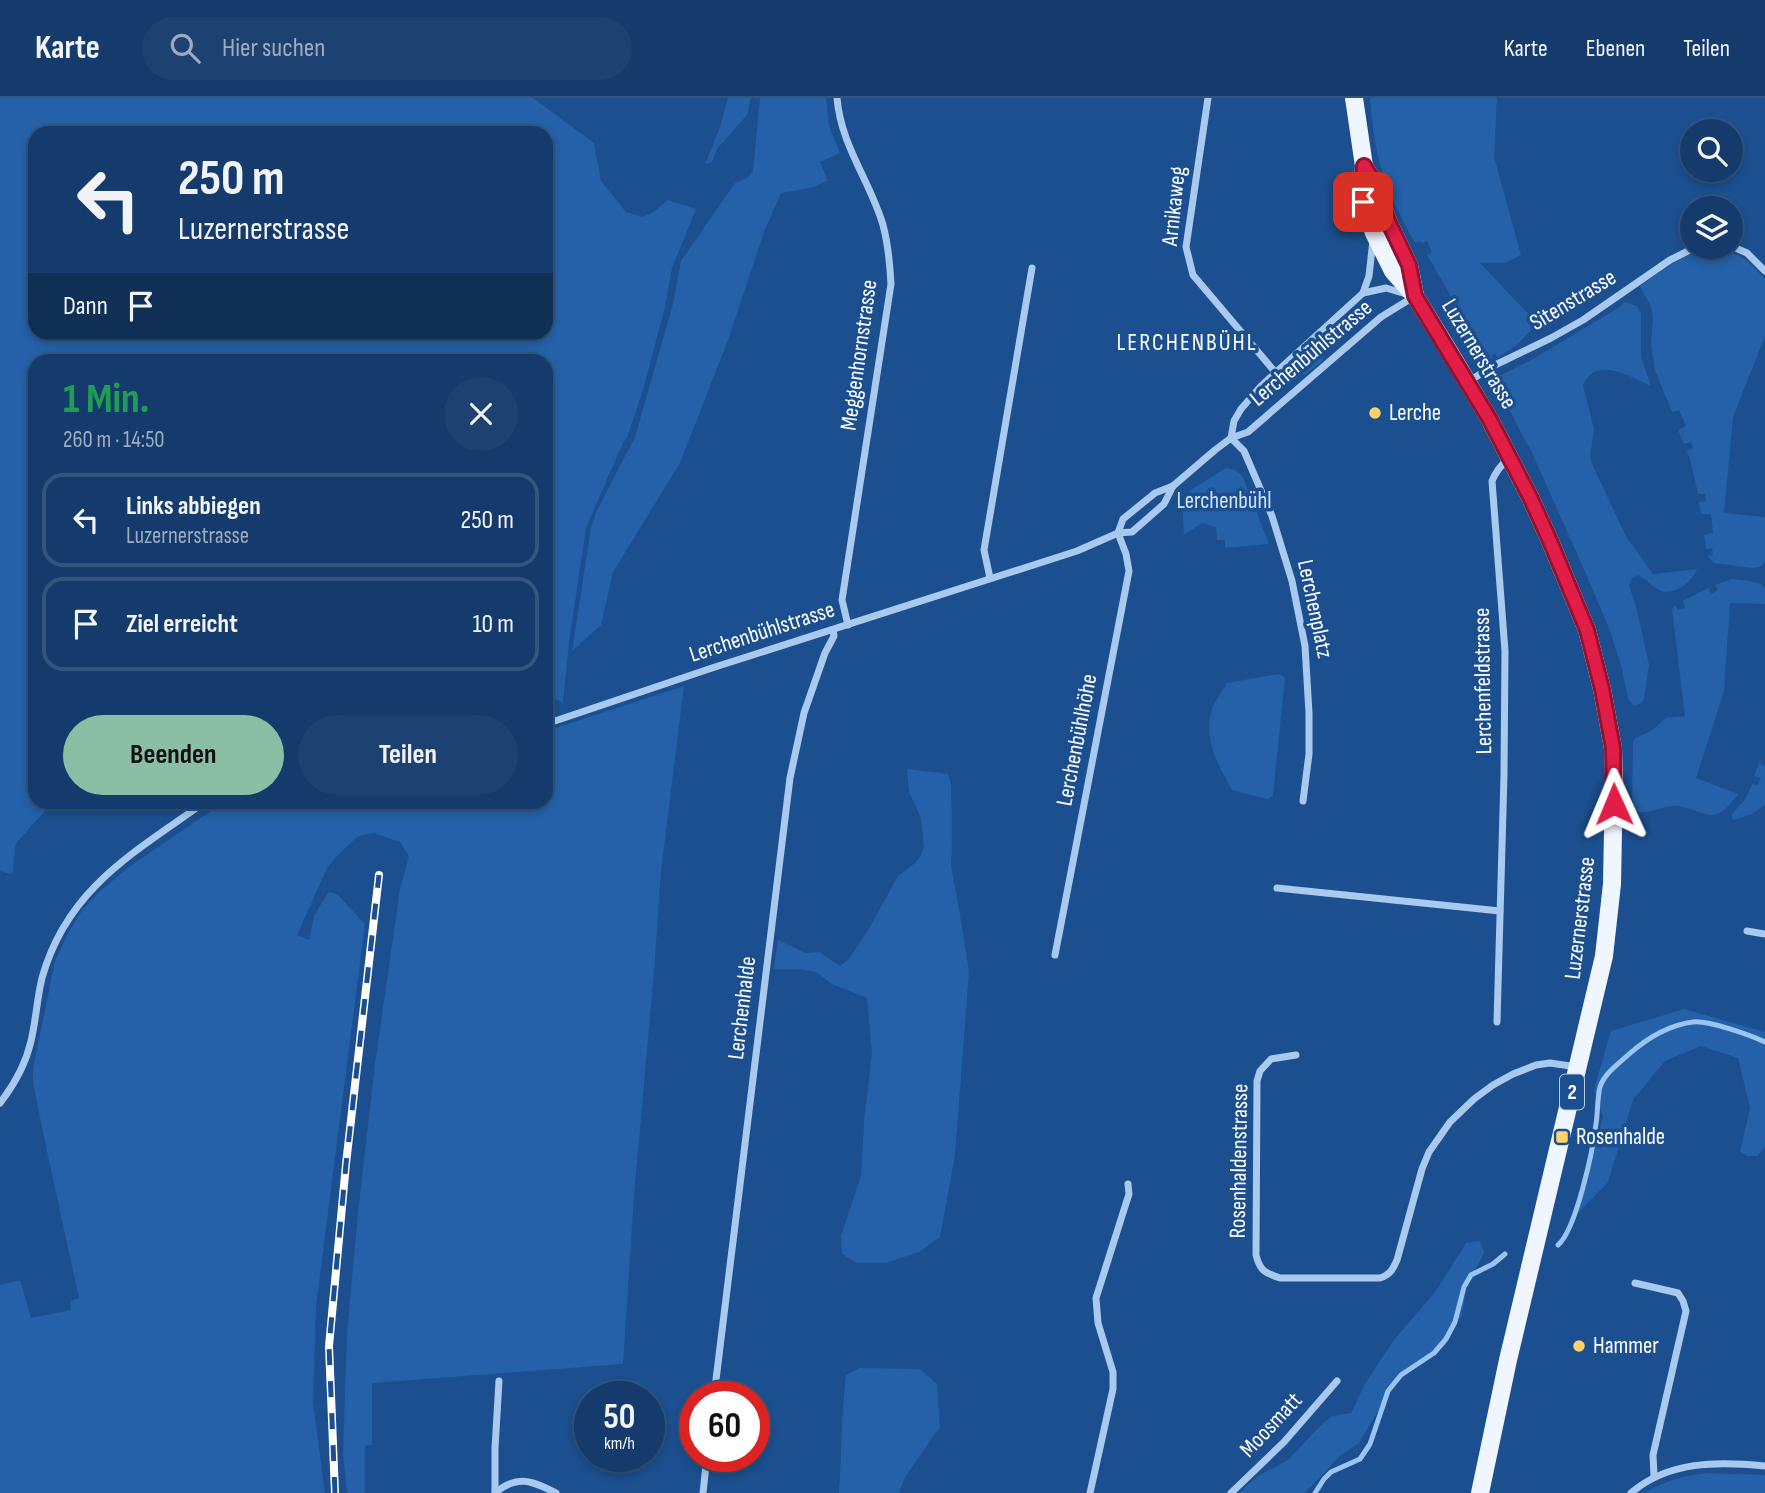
<!DOCTYPE html>
<html lang="de">
<head>
<meta charset="utf-8">
<style>
	:root { --surface:#143b6b; --page:#1d4271; --text:#f1f3f6; --muted:#9dadc1; --line:#33557e; --accent:#8abfa5 }
	body { margin:0; font-family:"Sofia Sans Condensed",sans-serif; background:var(--page); color:var(--text); height:100vh; display:flex; flex-direction:column; font-size:26px; white-space:nowrap }
	* { box-sizing:border-box; margin:0 }
	p { font-size:23px; color:var(--muted) }
	.icon { flex:none; width:38px; height:38px; fill:none; stroke:currentColor; stroke-width:2; stroke-linecap:round; stroke-linejoin:round }
	.map { position:relative; flex:1; overflow:hidden }
	.sheet { position:absolute; left:28px; top:256px; width:525px; height:455px; display:flex; flex-direction:column; background:var(--surface); border-radius:21px; box-shadow:0 4px 10px #0003,0 0 0 2px var(--line) }
	.sheet>* { flex:none }
	.banner { position:absolute; left:28px; top:28px; width:525px; height:214px; border-radius:21px; box-shadow:0 4px 10px #0003,0 0 0 2px var(--line); background:#143b6b; color:var(--text); overflow:hidden }
	.controls { position:absolute; left:1680px; top:21px; display:grid; gap:14px }
	.controls a { display:grid; place-items:center; width:63px; height:63px; border-radius:50%; background:var(--surface); box-shadow:0 4px 10px #0003,0 0 0 2px var(--line); font-size:35px }
	.speed { position:absolute; left:574px; top:1283px; display:flex; gap:14px; font-size:35px; font-weight:700; text-align:center }
	.speed>* { display:grid; place-content:center; width:91px; height:91px; border-radius:50%; background:var(--surface); box-shadow:0 4px 10px #0003,0 0 0 2px var(--line); line-height:1 }
	.speed small { font-size:18px; font-weight:400 }
	.speed .limit { border:10px solid #d22; background:#fff; color:#111 }
	.pin { position:absolute; display:grid; place-items:center; width:60px; height:60px; color:#fff; margin:-30px; border-radius:14px; box-shadow:0 4px 10px #0006 }
	.me { position:absolute; width:77px; margin:-38px; rotate:359deg; stroke-linejoin:round; filter:drop-shadow(0 0 5px #0008) }
	.turn { display:flex; align-items:center; gap:24px; height:147px; padding:0 35px; font-size:32px }
	.turn .icon { width:91px; height:91px; stroke-width:2.5 }
	.turn b { display:block; font-size:49px; line-height:60px }
	.then { display:flex; align-items:center; height:66px; padding:0 35px; background:#0003; gap:14px; font-size:26px }
	.round { display:grid; place-items:center; flex:none; width:74px; height:74px; border-radius:37px; background:var(--page) }
	.overview { display:flex; align-items:center; justify-content:space-between; height:119px; padding:0 35px }
	h1 { font-size:42px; font-weight:700; line-height:52px; color:#1e9e55 }
	.primary-button { display:flex; gap:14px; margin-top:auto; padding:14px 35px }
	.primary-button a { flex:1; height:80px; border-radius:42px; background:var(--accent); color:#111; font-size:28px; font-weight:700; line-height:80px; text-align:center }
	.primary-button a+a { background:var(--page); color:var(--text) }
	ul { padding:0; list-style:none }
	li { display:flex; align-items:center; gap:21px; height:94px; margin:0 14px 10px; padding:0 21px; border:4px solid var(--line); border-radius:21px }
	li div { flex:1 }
	li b { display:block; font-size:26px }
	li em { font-style:normal }
	header { display:flex; align-items:center; gap:42px; box-sizing:border-box; height:98px; padding:0 35px; background:var(--surface); border-bottom:2px solid var(--line) }
	header strong { font-size:33px }
	nav { display:flex; gap:38px; margin-inline-start:auto; font-size:24px }
	.search { width:490px; height:63px; background:var(--page); display:flex; align-items:center; gap:18px; box-sizing:border-box; padding:0 24px; border-radius:38px; color:var(--muted); font-size:26px }
	.map>svg:first-child { display:block }
</style>
</head>
<body>
<header>
<strong>Karte</strong>
<div class="search"><svg class="icon" aria-label="search" viewBox="0 0 24 24"><circle cx="10" cy="10" r="6"/><path d="M15 15l6 6"/></svg>Hier suchen</div>
<nav><a>Karte</a><a>Ebenen</a><a>Teilen</a></nav>
</header>
<div class="map">
<svg width="1765" height="1395" viewBox="0 0 1765 1395">
	<rect width="100%" height="100%" fill="#1b4f8f"/>
	<g fill="#2461a8" fill-rule="evenodd">
		<path d="M0,0H533L594,45L601,83L626,114L643,119L653,114L668,102L696,111L672,170L664,213L643,292L628,337L621,349L586,430L569,545L563,604C552,602 549,589 546,580V262H35V704H53L17,744L15,749L13,774L10,776L0,773ZM546,35V234H35V35Z"/>
		<polygon points="728,0 751,0 747,17 717,51 712,64 705,66 719,32"/>
		<polygon points="760,0 826,0 829,28 840,55 820,64 828,82 815,89 781,95 764,134 728,242 680,365 613,474 601,527 572,553 591,430 596,414 635,339 673,206 681,163 735,85 747,80 753,73"/>
		<path d="M1370,0H1497L1494,59L1521,157L1505,165H1480L1537,225C1525,239 1514,252 1497,259L1495,256L1492,257V261L1486,262L1480,259L1453,202L1427,157L1432,154L1427,143L1422,145L1420,143L1415,145C1403,123 1390,100 1383,76C1375,52 1372,25 1370,0Z"/>
		<path d="M1712,150C1740,155 1746,160 1765,181V238L1733,319L1724,415L1765,419V464L1760,469L1753,470L1714,465L1707,458L1713,457L1712,450L1706,451L1704,437L1713,435L1711,416H1701L1699,404L1706,403L1705,396H1698L1691,364L1687,353L1693,350L1691,344L1684,346L1678,332L1686,328L1679,312L1672,314L1655,272L1651,247L1653,218L1651,209L1640,188C1663,172 1684,155 1712,150Z"/>
		<path d="M1625,204L1637,208L1641,215V259L1651,288C1631,279 1596,257 1583,287L1594,331L1590,359L1592,366L1626,438L1653,476L1697,471C1694,482 1674,498 1662,493C1653,490 1647,481 1638,477L1631,481L1629,488L1636,508L1649,567L1644,601L1641,605L1636,608L1633,607L1628,601L1621,567L1609,530L1583,469L1533,357L1493,281L1533,261L1618,210Z"/>
		<polygon points="1363,207 1370,215 1327,253 1321,264 1305,277 1294,277 1289,272"/>
		<polygon points="1226,370 1235,372 1243,379 1269,446 1225,450 1225,442 1217,442 1216,429 1202,425 1184,437 1182,402 1191,392"/>
		<path d="M1732,481L1750,483L1761,486L1765,490V506L1730,505L1724,593L1696,680L1738,696C1732,704 1723,716 1713,717C1703,718 1687,707 1675,708C1660,708 1645,719 1632,712L1633,644L1636,640L1651,633L1666,620L1685,618L1672,511L1675,507L1678,512L1685,510L1683,503L1708,490L1712,496L1718,492L1715,487Z"/>
		<path d="M1278,576L1285,579L1273,698L1267,701L1232,692C1218,667 1204,643 1211,614C1214,604 1222,594 1227,585Z"/>
		<polygon points="684,588 661,773 654,874 634,1098 623,1266 372,1285 372,1347 365,1348 365,1395 347,1395 343,1355 347,1235 358,1115 375,966 400,791 409,758 400,744 374,735 358,738 338,757 327,770 297,837 309,842 314,818 327,796 330,794 338,797 365,826 316,1208 313,1305 325,1395 0,1395 0,1187 20,1182 31,1220 71,1212 70,1203 79,1200 48,1058 33,985 33,971 55,863 68,835 83,811 99,794 129,769 224,704 546,704 546,633"/>
		<polygon points="1759,665 1765,668 1765,707 1752,716 1734,722 1732,720 1732,716 1746,700 1752,686 1758,687 1761,680 1754,678"/>
		<polygon points="907,671 948,676 951,687 952,736 951,768 960,817 969,874 955,1057 940,1139 919,1154 886,1165 857,1165 842,1156 841,1138 861,1078 864,1023 872,955 867,900 832,886 816,874 799,871 774,871 778,842 806,855 819,854 840,868 848,862 867,834 898,778 915,765 921,757 924,749 921,720 909,694"/>
		<polygon points="1684,911 1765,934 1765,1049 1758,1058 1747,1058 1740,1054 1750,1010 1738,960 1701,948 1665,963 1633,1002 1608,1084 1578,1115 1603,1019 1594,991 1611,933"/>
		<polygon points="1480,1143 1484,1155 1466,1190 1462,1218 1436,1250 1396,1283 1359,1345 1341,1357 1305,1395 1239,1395 1258,1378 1288,1362 1321,1327 1332,1318 1351,1315 1365,1286 1393,1243 1436,1193 1466,1145"/>
		<path d="M859,1270L920,1271L937,1286L940,1329L905,1379L899,1395H839C842,1356 841,1317 846,1277Z"/>
		<path d="M1707,1375L1765,1377V1395H1644C1666,1382 1683,1378 1707,1375Z"/>
	</g>
	<g fill="none" stroke-linecap="round" stroke-linejoin="round">
		<g stroke="#9cc4f0" stroke-width="5">
			<path d="M1558,1147C1576,1132 1593,1052 1596,1026C1598,1014 1597,1001 1600,989C1604,976 1618,966 1628,957C1646,941 1669,927 1693,924C1708,922 1750,937 1765,944"/>
			<polyline points="1315,1395 1324,1381 1331,1374 1360,1361 1370,1346 1388,1293 1401,1277 1434,1255 1446,1241 1455,1224 1464,1189 1471,1177 1493,1166 1505,1156"/>
		</g>
		<g stroke="#a9c9ee" stroke-width="7">
			<path d="M837,0C841,48 870,83 883,127C888,146 890,166 891,186L842,502L848,527"/>
			<polyline points="1208,0 1186,149 1193,177 1275,274"/>
			<polyline points="1731,148 1747,155 1765,173"/>
			<polyline points="1363,195 1369,178 1373,142"/>
			<polyline points="1468,284 1491,269 1551,240 1583,222 1670,162 1696,149"/>
			<polyline points="1231,340 1244,353 1272,418 1292,483 1305,548 1309,615 1309,656 1303,703"/>
			<polyline points="1231,340 1234,323 1241,311 1261,288 1363,195 1386,190 1406,196"/>
			<polyline points="1118,435 1123,421 1155,395 1173,388 1215,352 1231,340 1248,334 1381,219 1415,198"/>
			<polyline points="990,480 984,452 1032,170"/>
			<polyline points="546,626 712,570 1077,453 1118,435 1132,434 1164,406 1173,388"/>
			<polyline points="1277,790 1500,813"/>
			<polyline points="1747,833 1765,836"/>
			<polyline points="1055,857 1129,473 1126,456 1118,435"/>
			<path d="M1497,924L1504,677L1505,553L1492,383C1496,373 1501,367 1509,360"/>
			<path d="M1296,957L1271,961L1260,973L1257,983L1256,1157C1260,1173 1265,1175 1280,1180H1380C1390,1177 1393,1171 1397,1162L1422,1071L1429,1054L1450,1024L1474,1001L1493,987L1513,976L1536,967L1550,965L1577,969"/>
			<path d="M0,1005C14,987 26,965 31,943C36,922 37,900 42,880C67,790 135,754 205,704"/>
			<polyline points="1635,1185 1678,1195 1683,1203 1686,1213 1653,1357 1654,1378"/>
			<polyline points="714,1298 790,680 804,615 825,555 834,538 833,532"/>
			<polyline points="495,1395 495,1350 499,1283"/>
			<path d="M495,1395C518,1376 532,1383 556,1395"/>
			<polyline points="703,1395 707,1358"/>
			<polyline points="1090,1395 1113,1291 1113,1274 1098,1225 1096,1200 1129,1096 1128,1086"/>
			<polyline points="1231,1395 1284,1344 1337,1283"/>
			<path d="M1631,1395C1668,1363 1718,1363 1765,1368"/>
		</g>
		<g stroke="#f0f6ff" stroke-width="18">
			<polyline points="1354,0 1364,68 1362,90 1363,104 1374,135 1393,173 1415,198 1450,255 1490,322 1530,399 1550,443 1587,532 1602,591 1613,650 1614,680 1612,786 1604,858 1508,1262 1480,1395"/>
			<polyline points="1364,68 1374,84 1389,125 1409,167 1415,197"/>
		</g>
		<g stroke="#fff" stroke-width="8">
			<polyline id="rail" points="335,1395 329,1248 346,1066 379,777"/>
		</g>
		<use href="#rail" stroke="#1b4f8f" stroke-width="5" stroke-dasharray="16" stroke-linecap="butt"/>
	</g>
	<g fill="none" stroke-linecap="round" stroke-linejoin="round">
		<g stroke="#92132f" stroke-width="18">
			<polyline id="route" points="1363,104 1362,90 1364,68 1374,84 1389,125 1409,167 1415,198 1490,322 1530,399 1550,443 1587,532 1602,591 1613,650 1614,706"/>
		</g>
		<use href="#route" stroke="#e11d48" stroke-width="12"/>
	</g>
	<g fill="#ffd166" stroke="#1b4f8f" stroke-width="2.5">
		<circle cx="1375" cy="315" r="7"/>
		<rect x="1555" y="1032" width="14" height="14" rx="3.5"/>
		<circle cx="1579" cy="1248" r="7"/>
	</g>
	<g text-anchor="middle" dominant-baseline="central" stroke-width="7" stroke-linejoin="round" paint-order="stroke">
		<rect fill="#1b4f8f" stroke="#bbcadd" stroke-width="2" x="1560" y="976.5" width="24" height="35" rx="5"/>
		<g font-size="21" font-weight="bold" fill="#fff">
			<text x="1572" y="994">2</text>
		</g>
		<g font-size="23" fill="#fff" stroke="#1b4f8f">
			<text transform="translate(1174 108) rotate(-84)">Arnikaweg</text>
			<text transform="translate(1573 202) rotate(-31)">Sitenstrasse</text>
			<text transform="translate(1311 255) rotate(-40)">Lerchenbühlstrasse</text>
			<text transform="translate(1479 256) rotate(59)">Luzernerstrasse</text>
			<text transform="translate(859 257) rotate(-82)">Meggenhornstrasse</text>
			<text transform="translate(1315 511) rotate(78)">Lerchenplatz</text>
			<text transform="translate(762 534) rotate(-18)">Lerchenbühlstrasse</text>
			<text transform="translate(1483 583) rotate(-91)">Lerchenfeldstrasse</text>
			<text transform="translate(1077 642) rotate(-79)">Lerchenbühlhöhe</text>
			<text transform="translate(1580 820) rotate(-83)">Luzernerstrasse</text>
			<text transform="translate(742 910) rotate(-83)">Lerchenhalde</text>
			<text transform="translate(1239 1063) rotate(-89)">Rosenhaldenstrasse</text>
			<text transform="translate(1271 1327) rotate(-47)">Moosmatt</text>
		</g>
		<g font-size="23" fill="#fff" stroke="#1b4f8f" text-anchor="start">
			<text x="1389" y="315">Lerche</text>
			<text x="1576" y="1039">Rosenhalde</text>
			<text x="1593" y="1248">Hammer</text>
		</g>
		<g font-size="23" fill="#cfe3fa" stroke="#1b4f8f">
			<text x="1224" y="403">Lerchenbühl</text>
		</g>
		<g font-size="24" letter-spacing="2" fill="#fff" stroke="#1b4f8f">
			<text x="1187" y="244">LERCHENBÜHL</text>
		</g>
	</g>
</svg>
<div class="controls">
<a><svg class="icon" aria-label="search" viewBox="0 0 24 24"><circle cx="10" cy="10" r="6"/><path d="M15 15l6 6"/></svg></a>
<a><svg class="icon" aria-label="layers" viewBox="0 0 24 24"><path d="M12 4l9 5-9 5-9-5zM3 14l9 5 9-5"/></svg></a>
</div>
<div class="speed"><div>50<small>km/h</small></div><div class="limit">60</div></div>
<div class="pin" style="left:1363px;top:104px;background:#d93025"><svg class="icon" aria-label="arrive" viewBox="0 0 24 24"><path d="M6 21V4h12l-3 4 3 4H6"/></svg></div>
<svg class="me" style="left:1614px;top:706px" viewBox="-20 -20 40 40"><path d="M0-17L14 15 0 8-14 15z" fill="#e11d48" stroke="#fff" stroke-width="4"/></svg>
<div class="banner">
<div class="turn"><svg class="icon" aria-label="left" viewBox="0 0 24 24"><path d="M17 20v-9H6M10 6l-5 5 5 5"/></svg><div><b>250 m</b>Luzernerstrasse</div></div>
<div class="then">Dann<svg class="icon" aria-label="arrive" viewBox="0 0 24 24"><path d="M6 21V4h12l-3 4 3 4H6"/></svg></div>
</div>
<section class="sheet">
<div class="overview"><div><h1>1 Min.</h1><p>260 m · 14:50</p></div><a class="round"><svg class="icon" aria-label="close" viewBox="0 0 24 24"><path d="M6 6l12 12M18 6L6 18"/></svg></a></div>
<ul>
<li><svg class="icon" aria-label="left" viewBox="0 0 24 24"><path d="M17 20v-9H6M10 6l-5 5 5 5"/></svg><div><b>Links abbiegen</b><p>Luzernerstrasse</p></div><em>250 m</em></li>
<li><svg class="icon" aria-label="arrive" viewBox="0 0 24 24"><path d="M6 21V4h12l-3 4 3 4H6"/></svg><div><b>Ziel erreicht</b></div><em>10 m</em></li>
</ul>
<div class="primary-button"><a>Beenden</a><a>Teilen</a></div>
</section>
</div>
</body>
</html>
